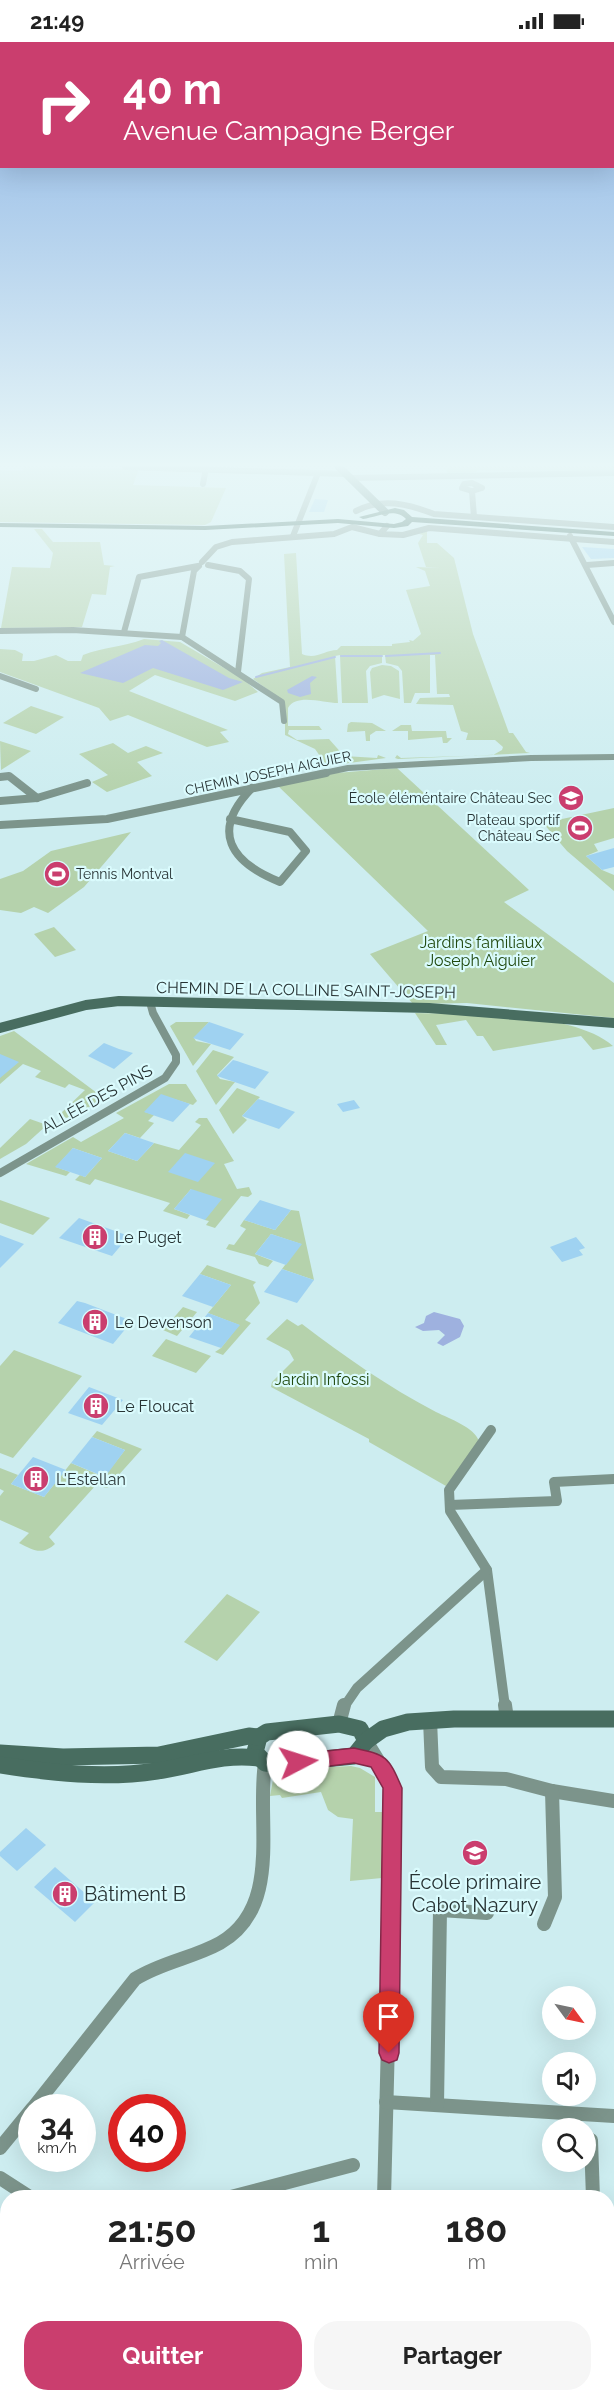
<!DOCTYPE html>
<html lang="fr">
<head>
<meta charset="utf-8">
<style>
	:root { --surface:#fff; --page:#f6f6f6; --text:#222; --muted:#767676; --accent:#ca3e6e }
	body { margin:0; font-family:Raleway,sans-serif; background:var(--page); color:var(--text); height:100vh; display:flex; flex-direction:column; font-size:22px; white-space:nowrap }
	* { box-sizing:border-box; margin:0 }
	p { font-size:20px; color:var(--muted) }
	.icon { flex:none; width:33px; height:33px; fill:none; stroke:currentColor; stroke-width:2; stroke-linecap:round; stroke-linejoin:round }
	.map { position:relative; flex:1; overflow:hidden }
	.details { position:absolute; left:0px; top:2148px; width:615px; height:212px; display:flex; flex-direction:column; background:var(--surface); border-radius:24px 24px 0 0; box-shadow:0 6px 24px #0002 }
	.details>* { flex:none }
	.top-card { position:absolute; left:0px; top:0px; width:615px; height:126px; box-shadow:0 6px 24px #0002; background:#ca3e6e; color:#fff; overflow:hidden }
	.needle { width:39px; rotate:123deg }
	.buttons { position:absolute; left:542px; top:1944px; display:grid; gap:12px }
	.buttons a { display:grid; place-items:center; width:54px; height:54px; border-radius:50%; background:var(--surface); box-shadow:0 6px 24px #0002; font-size:30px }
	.speed { position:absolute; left:18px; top:2052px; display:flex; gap:12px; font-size:30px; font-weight:700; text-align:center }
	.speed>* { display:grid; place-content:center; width:78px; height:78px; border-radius:50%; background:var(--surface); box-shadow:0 6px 24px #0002; line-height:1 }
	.speed small { font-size:15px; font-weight:400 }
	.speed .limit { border:9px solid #d22; background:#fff; color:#111 }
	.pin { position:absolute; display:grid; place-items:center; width:51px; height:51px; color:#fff; margin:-62px -26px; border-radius:50% 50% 50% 0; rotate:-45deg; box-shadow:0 0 6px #0007 }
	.pin .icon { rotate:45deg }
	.me { position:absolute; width:66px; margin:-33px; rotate:85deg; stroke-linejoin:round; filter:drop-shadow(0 0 4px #0008) }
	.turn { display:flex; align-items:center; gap:21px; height:126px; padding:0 24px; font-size:27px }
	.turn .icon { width:78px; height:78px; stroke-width:2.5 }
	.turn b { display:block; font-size:42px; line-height:51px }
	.eta { display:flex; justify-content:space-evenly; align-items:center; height:102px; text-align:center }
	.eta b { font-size:36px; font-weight:700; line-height:42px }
	.primary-button { display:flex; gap:12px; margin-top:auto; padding:12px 24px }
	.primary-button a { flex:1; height:69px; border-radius:24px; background:var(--accent); color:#fff; font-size:24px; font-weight:700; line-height:69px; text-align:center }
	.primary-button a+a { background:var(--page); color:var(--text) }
	.status { display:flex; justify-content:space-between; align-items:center; height:42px; padding:0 30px; background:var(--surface); direction:ltr }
	.status svg { height:16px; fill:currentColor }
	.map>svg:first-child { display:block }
</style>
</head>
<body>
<div class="status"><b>21:49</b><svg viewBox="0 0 49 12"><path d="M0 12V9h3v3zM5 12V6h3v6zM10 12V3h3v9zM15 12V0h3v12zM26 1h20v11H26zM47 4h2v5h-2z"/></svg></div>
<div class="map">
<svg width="614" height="2359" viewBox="0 0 614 2359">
	<rect width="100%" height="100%" fill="#cdedf0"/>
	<g fill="#b5d2ac">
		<polygon points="24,425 139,427 133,443 226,446 211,480 205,483 0,480 0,428 22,429"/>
		<polygon points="448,425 614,425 614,429 478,428 476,430 446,433"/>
		<polygon points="34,487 42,487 53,500 100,500 104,523 115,524 110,525 106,553 92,552 82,585 1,586 12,525 50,526 53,511"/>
		<path d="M427,489V501H437L454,516L473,592L509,691H513L526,710L530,711L398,717L395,716L397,713L401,716L493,713L502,708L503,705L495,698H466L468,691L461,689L453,663L416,662L420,656L450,655L449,652H437L435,613H430V651H415L411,661H404L402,629L398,624L386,621L385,613H382V621L370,624L366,629L368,661H342L340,613L335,614L338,661C324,661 296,651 288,666V684H319L322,688H289L288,692L297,698L329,697L344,714L377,716L378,713L386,716L327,724L315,707L285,693V666L267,647L253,637L262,631L290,625L284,512L296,511L302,612C316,618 325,608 337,608L341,604H392V602L410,600L409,598L413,599L421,592L406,548L430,544L425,529L416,525L440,526L426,525L418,501L423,493L419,492Z"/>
		<path d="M144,597L180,600L243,637L258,650L235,659L155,633L129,649L228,688L220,690L229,700L207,705L128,673L110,679L99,666L0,630V607L15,608L23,612L22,619H34L56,613L68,619H81L83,613C104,605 123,605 144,597Z"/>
		<polygon points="382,623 391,624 399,629 400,657 384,653 372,657 370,630 372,626"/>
		<polygon points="31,664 64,675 36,692 3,681"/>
		<polygon points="351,680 372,681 386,689 376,689 370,693 370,699 366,699 365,689 347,690 348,682"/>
		<polygon points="401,683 411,683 412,689 446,689 447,696 452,696 447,701 443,701 442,695 408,698 408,689 392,689"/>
		<polygon points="0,699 31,709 1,728"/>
		<polygon points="113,701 128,711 146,704 163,711 137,720 152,734 107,750 92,740 108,733 79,712"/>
		<polygon points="397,726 529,848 504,860 614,941 614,976 467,961 413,962 370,912 428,889 277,743 336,731"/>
		<polygon points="614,766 614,796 594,802 598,809 586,814 602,828 614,833 614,849 567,809 543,781"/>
		<polygon points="131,790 84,845 48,871 34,865 21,871 0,868 0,837 23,829 51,809"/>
		<polygon points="54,885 76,908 55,915 34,892"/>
		<path d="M415,971C468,972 573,969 613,1004L593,1008L581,994L493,1009L483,994H477L466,978L436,983L447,1003H436Z"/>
		<polygon points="176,980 209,980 194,996 196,999 211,1002 193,1024 170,984"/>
		<polygon points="14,989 105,1057 67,1076 59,1073 85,1048 69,1042 65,1046 35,1035 41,1029 23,1022 0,1042 0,994"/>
		<polygon points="213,1008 234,1015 217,1033 220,1037 235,1040 216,1063 196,1029"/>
		<polygon points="169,1042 186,1042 197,1059 193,1063 161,1053 145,1070 154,1073 148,1079 154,1081 140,1096 125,1091 108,1109 137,1119 154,1101 179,1108 201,1083 195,1080 199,1076 207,1076 234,1119 224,1122 237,1147 249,1145 252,1152 248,1155 241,1154 215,1186 206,1183 209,1179 205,1178 191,1147 174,1167 190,1173 187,1177 163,1169 170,1161 95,1137 90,1143 75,1138 80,1133 85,1135 102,1116 73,1106 56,1125 70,1130 66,1134 26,1122 73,1095 81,1100 124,1076 116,1071"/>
		<polygon points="237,1046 260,1055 242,1074 247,1078 233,1092 219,1068"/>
		<polygon points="30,1077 47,1083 26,1102 0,1117 0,1106"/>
		<polygon points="0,1158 50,1176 33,1193 0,1181"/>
		<polygon points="291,1168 299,1169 314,1238 282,1227 301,1202 271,1192 255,1212 273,1219 268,1225 259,1222 255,1215 226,1207 229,1202 234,1203 246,1187 240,1184 244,1178 275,1188"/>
		<polygon points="207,1223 256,1240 253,1243 260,1261 245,1278 251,1281 223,1313 215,1310 221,1306 239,1283 208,1271 231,1243 200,1232"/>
		<polygon points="183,1265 197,1270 177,1294 163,1288"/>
		<path d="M287,1277L298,1284L302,1282C344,1314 388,1345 436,1370C450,1377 474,1385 479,1399L446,1444L369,1400V1397L271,1345L272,1340L294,1318L289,1309L266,1297Z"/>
		<polygon points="166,1297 211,1314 196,1331 152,1314"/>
		<polygon points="14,1308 82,1334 13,1416 0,1411 0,1324"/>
		<path d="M97,1389L142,1407L107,1446L96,1443L49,1495L55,1502C42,1514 33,1508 19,1501L29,1491L0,1478V1454L4,1449L0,1447V1426L18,1433L11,1442L44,1455L71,1421L104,1435L125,1408L92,1395Z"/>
		<polygon points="227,1552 260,1570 217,1619 184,1600"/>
		<path d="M351,1724L360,1726L375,1735V1770H385L382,1836L350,1839L353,1777L338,1775L328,1768L321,1750L282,1756L280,1753L270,1754L273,1738C293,1723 327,1726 351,1724Z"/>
	</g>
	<g fill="#9eb1df">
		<polygon points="162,598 229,636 243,640 223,648 153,626 123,641 80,631 145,603 158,604 161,601 159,599"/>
		<polygon points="312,634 317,635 310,641 311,652 300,655 288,651 287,648"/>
		<polygon points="434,1270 460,1277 464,1284 460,1295 443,1304 437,1301 445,1293 439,1288 423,1289 415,1285 424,1281 426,1274"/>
	</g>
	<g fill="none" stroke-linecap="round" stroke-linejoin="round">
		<g stroke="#9eb1df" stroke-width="2">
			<polyline points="341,614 382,614"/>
			<polyline points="386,614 440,611"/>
			<polyline points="256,635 335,615"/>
		</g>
		<g stroke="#9eb1df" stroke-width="17">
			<polyline points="0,2248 8,2253"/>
			<polyline points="73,2352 74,2359"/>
		</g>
	</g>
	<g fill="#9fd2f1">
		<polygon points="315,457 328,458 324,470 309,470"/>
		<polygon points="582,505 614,507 614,516 591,517"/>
		<polygon points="614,806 614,825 602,828 586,814"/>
		<polygon points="209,980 212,981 244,992 230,1008 193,996"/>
		<polygon points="104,1001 119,1007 133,1011 114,1027 88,1014"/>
		<polygon points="0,1012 19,1020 0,1036"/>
		<polygon points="233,1018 237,1019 269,1030 255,1047 217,1034"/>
		<polygon points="161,1052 190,1062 173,1080 144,1070"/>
		<polygon points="258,1057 262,1058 295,1070 279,1087 242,1074"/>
		<polygon points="354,1058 360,1066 343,1070 337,1062"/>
		<polygon points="125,1091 154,1101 137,1119 108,1109"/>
		<polygon points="73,1106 102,1116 85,1135 55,1125"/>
		<polygon points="185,1111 215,1121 198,1140 168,1130"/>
		<polygon points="191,1147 222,1157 205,1178 174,1167"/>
		<polygon points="260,1158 291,1168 275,1188 244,1178"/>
		<polygon points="79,1176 129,1194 112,1214 59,1196"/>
		<polygon points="271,1192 302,1202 286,1223 255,1212"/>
		<polygon points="0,1193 24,1202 0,1226"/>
		<polygon points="576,1195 585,1206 579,1208 583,1213 562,1220 550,1205"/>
		<polygon points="282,1227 314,1238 297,1261 264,1250"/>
		<polygon points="200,1232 231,1243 213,1265 182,1254"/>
		<polygon points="77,1259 85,1261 132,1279 113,1302 58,1281"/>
		<polygon points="208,1271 240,1283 221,1306 189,1295"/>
		<polygon points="89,1345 123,1358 102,1383 68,1371"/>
		<polygon points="92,1395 125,1408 105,1435 71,1421"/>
		<polygon points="33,1415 66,1428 44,1455 11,1442"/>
		<polygon points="26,1786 46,1803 17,1829 0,1814 0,1810"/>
		<polygon points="55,1825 95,1860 75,1880 34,1845"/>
	</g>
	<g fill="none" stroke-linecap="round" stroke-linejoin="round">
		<g stroke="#7c948b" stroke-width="6">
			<polyline points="125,425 346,432"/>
			<polyline points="350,436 614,431"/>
			<polygon points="472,441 482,446 472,449 462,446 464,442"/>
			<polyline points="203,442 206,426"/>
			<polyline points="472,449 474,475"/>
			<path d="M356,469C382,455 408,462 434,472L614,485"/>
			<polyline points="387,484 380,492 403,493 429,486 614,500"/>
			<polyline points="293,494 318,431"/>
			<polyline points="570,494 614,580"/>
			<polyline points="202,520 216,505 232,500 334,492 352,485 380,492"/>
			<polyline points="208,523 240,529 249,537 238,630"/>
			<polyline points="587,523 614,521"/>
			<polyline points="0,589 73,588 182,595 282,660 284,679"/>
			<polyline points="124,590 139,535 198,524"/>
			<polyline points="182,595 194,529 199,524"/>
			<polyline points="0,634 36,647"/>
			<polyline points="319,732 348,726 531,716 614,715"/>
		</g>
		<g stroke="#7c948b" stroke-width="8">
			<polyline points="0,735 9,734 37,756"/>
			<polyline points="0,759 37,756 87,741"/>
			<path d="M230,777L290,790L306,809L280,840C230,820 210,789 252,746"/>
			<polyline points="0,783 107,777 326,731"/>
			<polyline points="0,1131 165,1036 176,1020 176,1013 153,971 150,960"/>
		</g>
		<g stroke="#7c948b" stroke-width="10">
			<polyline points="491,1388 449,1448 450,1469 487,1528 505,1665"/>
			<polyline points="450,1463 557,1459 554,1440 614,1437"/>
			<polyline points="344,1665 357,1646 487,1528"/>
		</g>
		<g stroke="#7c948b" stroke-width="14">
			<polyline points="505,1663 507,1677"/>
			<polyline points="430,1678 432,1725 441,1735 506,1737 552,1749 614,1759"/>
			<polyline points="339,1682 344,1663"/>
			<polyline points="366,1699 390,1738 394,1763 384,2156"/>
			<polyline points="544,1882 555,1855 552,1749"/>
			<polyline points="386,2060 614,2074"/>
			<polyline points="437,2063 440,1868 487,1871"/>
			<path d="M33,2066L135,1937C162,1920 193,1916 220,1901C283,1865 256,1780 265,1721"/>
			<polyline points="591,2098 593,2156"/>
			<polyline points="0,2106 32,2067"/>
			<polyline points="0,2136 31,2156"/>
			<polyline points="227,2156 353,2123"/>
			<polyline points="223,2352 223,2359"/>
			<polyline points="378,2352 378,2359"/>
			<polyline points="481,2352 520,2359"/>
			<polyline points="601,2352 602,2359"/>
		</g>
		<polyline stroke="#486d60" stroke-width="8" points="339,425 385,470"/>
		<polyline stroke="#486d60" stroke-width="10" points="0,986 86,963 119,959 429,966 614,981"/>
		<g stroke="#486d60" stroke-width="17">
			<polygon points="339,1682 360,1687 366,1699 354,1714 274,1722 265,1721 255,1710 259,1695 267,1690"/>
			<polyline points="366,1699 383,1687 408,1680 454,1677 614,1677"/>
			<polyline points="0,1711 63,1715 159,1713 249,1694 259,1695"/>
			<path d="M0,1723C51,1731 105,1737 157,1729C192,1724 223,1711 258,1716"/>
		</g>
		<path fill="#215142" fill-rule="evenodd" d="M395,466L404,468L412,475L614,490V494L412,480L408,484L394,486L338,481L205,488L0,485V481L205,484L338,477L394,482L402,480L406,477C395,465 377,475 363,477L359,475Z"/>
	</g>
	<linearGradient id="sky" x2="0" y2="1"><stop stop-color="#8ab3e4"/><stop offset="0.56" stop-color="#e8f7f8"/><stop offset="1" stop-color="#e8f7f8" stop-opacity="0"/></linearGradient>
	<rect width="614" height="755" fill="url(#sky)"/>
	<path fill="#ca3e6e" stroke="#832848" stroke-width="1.5" d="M354,1706C387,1713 388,1714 402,1746L399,2011L397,2018L389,2021L382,2018L379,2011L383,1746L371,1725L354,1721L298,1728L292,1725L289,1720L292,1715L298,1712Z"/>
	<defs>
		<g id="school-disc" transform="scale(1.35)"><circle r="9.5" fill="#ca3e6e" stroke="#dafbfd"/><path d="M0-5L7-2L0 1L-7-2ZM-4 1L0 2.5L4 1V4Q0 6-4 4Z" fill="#fff"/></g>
		<g id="stadium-disc" transform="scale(1.35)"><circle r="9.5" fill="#ca3e6e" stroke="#dafbfd"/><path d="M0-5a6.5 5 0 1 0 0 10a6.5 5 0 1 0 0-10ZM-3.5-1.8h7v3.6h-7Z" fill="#fff"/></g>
		<g id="building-disc" transform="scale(1.35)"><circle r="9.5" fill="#ca3e6e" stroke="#dafbfd"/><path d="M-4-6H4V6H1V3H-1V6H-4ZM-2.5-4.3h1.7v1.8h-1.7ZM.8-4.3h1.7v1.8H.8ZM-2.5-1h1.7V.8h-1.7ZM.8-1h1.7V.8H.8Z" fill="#fff"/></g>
	</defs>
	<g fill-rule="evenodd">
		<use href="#school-disc" x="571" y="756"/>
		<use href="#stadium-disc" x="580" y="786"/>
		<use href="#stadium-disc" x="57" y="832"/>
		<use href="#building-disc" x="95" y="1195"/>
		<use href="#building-disc" x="95" y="1280"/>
		<use href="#building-disc" x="96" y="1364"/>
		<use href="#building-disc" x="36" y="1437"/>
		<use href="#school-disc" x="475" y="1811"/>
		<use href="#building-disc" x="65" y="1852"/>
	</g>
	<g text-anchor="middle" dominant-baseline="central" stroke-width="4.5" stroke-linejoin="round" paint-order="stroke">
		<g font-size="14" fill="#283435" stroke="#dafbfd">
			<text transform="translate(268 731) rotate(-12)">CHEMIN JOSEPH AIGUIER</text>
		</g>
		<g font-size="14" fill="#283435" stroke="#dafbfd" text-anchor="end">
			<text x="552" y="756">École éléméntaire Château Sec</text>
			<text x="560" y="778">Plateau sportif<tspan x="560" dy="16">Château Sec</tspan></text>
			<text x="76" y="832" text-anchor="start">Tennis Montval</text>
		</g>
		<g font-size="16" fill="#20480d" stroke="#dafbfd">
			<text x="481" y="900">Jardins familiaux<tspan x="481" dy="18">Joseph Aiguier</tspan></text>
			<text x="322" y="1337">Jardin Infossi</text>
		</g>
		<g font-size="16" fill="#283435" stroke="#dafbfd">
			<text transform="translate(306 948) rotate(1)">CHEMIN DE LA COLLINE SAINT-JOSEPH</text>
			<text transform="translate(97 1057) rotate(-29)">ALLÉE DES PINS</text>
		</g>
		<g font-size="16" fill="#283435" stroke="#dafbfd" text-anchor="start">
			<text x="115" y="1195">Le Puget</text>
			<text x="115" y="1280">Le Devenson</text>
			<text x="116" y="1364">Le Floucat</text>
			<text x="56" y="1437">L'Estellan</text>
		</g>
		<g font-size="20" fill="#283435" stroke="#dafbfd">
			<text x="475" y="1840">École primaire<tspan x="475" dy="23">Cabot Nazury</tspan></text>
			<text x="84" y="1852" text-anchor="start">Bâtiment B</text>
		</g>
	</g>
</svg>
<div class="buttons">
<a><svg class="needle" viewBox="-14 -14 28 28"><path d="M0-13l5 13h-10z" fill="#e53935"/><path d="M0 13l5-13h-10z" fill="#767676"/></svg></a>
<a><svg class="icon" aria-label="sound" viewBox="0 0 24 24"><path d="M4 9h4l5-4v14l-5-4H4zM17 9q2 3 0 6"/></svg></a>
<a><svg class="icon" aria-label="search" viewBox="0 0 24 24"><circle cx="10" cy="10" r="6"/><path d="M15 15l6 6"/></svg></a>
</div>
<div class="speed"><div>34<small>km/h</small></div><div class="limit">40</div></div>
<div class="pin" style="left:389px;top:2011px;background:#d93025"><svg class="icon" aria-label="arrive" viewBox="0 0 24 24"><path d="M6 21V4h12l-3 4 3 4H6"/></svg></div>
<svg class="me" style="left:298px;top:1720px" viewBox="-20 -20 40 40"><circle r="19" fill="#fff"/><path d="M0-13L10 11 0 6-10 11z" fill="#ca3e6e"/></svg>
<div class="top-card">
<div class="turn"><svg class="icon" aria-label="right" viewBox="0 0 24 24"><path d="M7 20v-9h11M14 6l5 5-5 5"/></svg><div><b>40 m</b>Avenue Campagne Berger</div></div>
</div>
<section class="details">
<div class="eta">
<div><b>21:50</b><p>Arrivée</p></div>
<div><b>1</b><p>min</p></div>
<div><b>180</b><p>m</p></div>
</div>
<div class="primary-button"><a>Quitter</a><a>Partager</a></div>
</section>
</div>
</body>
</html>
